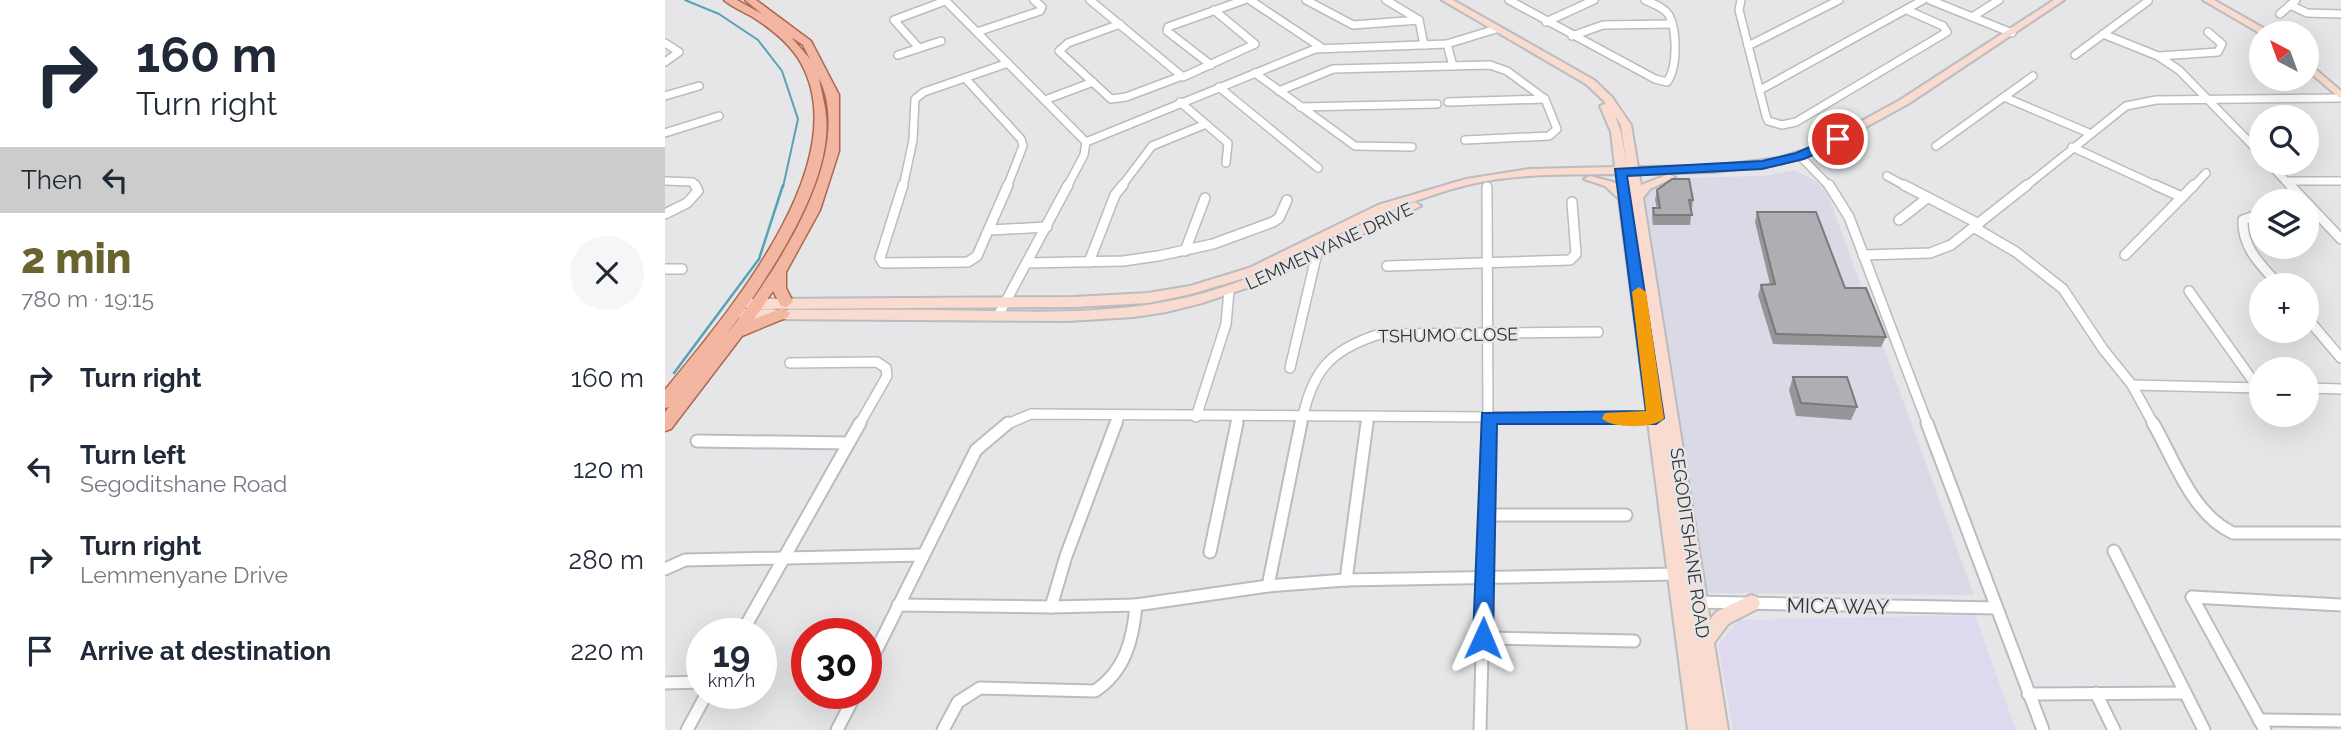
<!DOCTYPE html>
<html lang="en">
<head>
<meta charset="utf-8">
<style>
	:root { --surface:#fff; --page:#f6f6f7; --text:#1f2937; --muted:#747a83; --accent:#696330 }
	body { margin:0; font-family:Raleway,sans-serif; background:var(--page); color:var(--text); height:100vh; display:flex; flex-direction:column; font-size:26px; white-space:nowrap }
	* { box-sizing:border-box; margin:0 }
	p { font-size:23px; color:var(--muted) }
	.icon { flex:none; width:38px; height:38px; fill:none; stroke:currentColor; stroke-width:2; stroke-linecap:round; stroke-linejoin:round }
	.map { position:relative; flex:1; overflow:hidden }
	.side { display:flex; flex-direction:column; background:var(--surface); width:665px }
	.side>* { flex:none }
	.hud { background:#fff; color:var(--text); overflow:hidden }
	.needle { width:46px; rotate:319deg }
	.buttons { position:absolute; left:1584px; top:21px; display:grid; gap:14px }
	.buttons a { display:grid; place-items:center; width:70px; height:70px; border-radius:50%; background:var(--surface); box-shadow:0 7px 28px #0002; font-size:35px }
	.speed { position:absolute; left:21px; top:618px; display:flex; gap:14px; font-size:35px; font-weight:700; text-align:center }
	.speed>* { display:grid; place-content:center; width:91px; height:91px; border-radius:50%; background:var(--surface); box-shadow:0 7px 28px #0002; line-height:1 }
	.speed small { font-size:18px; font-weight:400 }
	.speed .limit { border:10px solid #d22; background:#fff; color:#111 }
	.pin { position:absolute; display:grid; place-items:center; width:60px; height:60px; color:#fff; margin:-30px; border:4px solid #fff; border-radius:50%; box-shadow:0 2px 7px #0007 }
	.me { position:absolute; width:77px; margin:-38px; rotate:1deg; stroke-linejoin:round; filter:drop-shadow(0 0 5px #0008) }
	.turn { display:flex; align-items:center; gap:24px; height:147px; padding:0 21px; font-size:32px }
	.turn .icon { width:91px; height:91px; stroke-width:2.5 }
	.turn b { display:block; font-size:49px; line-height:60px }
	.then { display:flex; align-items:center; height:66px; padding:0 21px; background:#0003; gap:14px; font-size:26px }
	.round { display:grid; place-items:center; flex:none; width:74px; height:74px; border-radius:37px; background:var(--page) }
	.headline { display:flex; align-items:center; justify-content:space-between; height:119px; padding:0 21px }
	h1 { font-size:42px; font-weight:800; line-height:52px; color:var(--accent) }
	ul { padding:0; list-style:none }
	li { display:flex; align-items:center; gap:21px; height:91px; padding:0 21px }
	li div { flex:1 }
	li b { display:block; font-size:26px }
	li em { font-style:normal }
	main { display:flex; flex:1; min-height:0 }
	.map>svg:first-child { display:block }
</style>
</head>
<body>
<main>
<section class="side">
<div class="hud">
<div class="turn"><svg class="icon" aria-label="right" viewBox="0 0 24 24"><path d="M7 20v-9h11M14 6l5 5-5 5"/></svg><div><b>160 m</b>Turn right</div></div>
<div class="then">Then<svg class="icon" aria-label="left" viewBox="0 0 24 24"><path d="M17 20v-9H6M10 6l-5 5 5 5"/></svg></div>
</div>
<div class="headline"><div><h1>2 min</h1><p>780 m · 19:15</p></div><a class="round"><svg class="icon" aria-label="close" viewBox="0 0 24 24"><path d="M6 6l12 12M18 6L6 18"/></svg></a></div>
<ul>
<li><svg class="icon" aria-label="right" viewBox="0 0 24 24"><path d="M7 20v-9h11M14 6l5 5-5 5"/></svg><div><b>Turn right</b></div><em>160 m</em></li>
<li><svg class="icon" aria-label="left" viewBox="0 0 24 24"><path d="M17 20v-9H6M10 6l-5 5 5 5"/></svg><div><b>Turn left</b><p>Segoditshane Road</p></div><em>120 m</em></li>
<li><svg class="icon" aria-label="right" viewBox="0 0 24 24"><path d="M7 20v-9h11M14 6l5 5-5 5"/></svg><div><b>Turn right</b><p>Lemmenyane Drive</p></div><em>280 m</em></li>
<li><svg class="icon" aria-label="arrive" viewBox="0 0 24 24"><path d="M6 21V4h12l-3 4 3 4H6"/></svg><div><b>Arrive at destination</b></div><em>220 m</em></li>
</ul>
</section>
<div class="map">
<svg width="1676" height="730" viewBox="0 0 1676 730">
	<rect width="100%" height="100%" fill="#e6e6e9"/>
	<polygon fill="#d9dae5" points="1130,170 1150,181 1162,192 1309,595 1038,593 978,190 989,183 1012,178 1099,176"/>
	<polygon fill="#dfd9ef" points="1310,615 1351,730 1068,730 1053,645 1074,620"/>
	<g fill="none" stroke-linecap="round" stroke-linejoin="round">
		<polyline stroke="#57a3b6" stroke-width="2" points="20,0 54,14 93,40 117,71 133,119 118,187"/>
		<polyline stroke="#57a3b6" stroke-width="2.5" points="9,373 94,259 118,185"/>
		<g stroke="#bbbcbf" stroke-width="10">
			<g id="street-far2">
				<polyline points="280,0 421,142 419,155 402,187"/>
				<polyline points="425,0 518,77 590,44 549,10"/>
				<polyline points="585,0 657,48"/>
				<polyline points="641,0 688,25 754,20"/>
				<polyline points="721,0 754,20 759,45"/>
				<path d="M844,0L990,79L1002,82C1013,67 1012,31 1004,15C999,7 988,4 980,0"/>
				<polyline points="1076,0 1074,10 1101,116 1103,121 1117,125 1131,122 1282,32 1278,26 1242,10"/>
				<polyline points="1265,0 1347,33"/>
				<polyline points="1625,5 1642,13 1676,14"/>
				<polyline points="1615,14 1631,0"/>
				<polyline points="1307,17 1334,0"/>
				<polyline points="881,22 929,0"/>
				<polyline points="455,24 403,43 394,51 446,99 461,97 517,76"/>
				<polyline points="312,32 375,11 377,7 369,0"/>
				<polyline points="1438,34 1493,56 1514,70 1596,154"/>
				<polyline points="907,36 938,25 1007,24"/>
				<polyline points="0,43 14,52 0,62"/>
				<polyline points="782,44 788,66"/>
				<polyline points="1083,46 1174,0"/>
				<polyline points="254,48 229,20 280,1"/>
				<polyline points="233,55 276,41"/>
				<polyline points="1410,55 1483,1"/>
				<polyline points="1494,56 1553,52 1557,44 1543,32"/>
				<polyline points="546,65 502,31 503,27 579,0"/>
				<polyline points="590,73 690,146 747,147"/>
				<polyline points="300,78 356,139 358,146 342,187"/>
				<polyline points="554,87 653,168"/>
				<polyline points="1095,90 1258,0"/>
				<polyline points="614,91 668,69 825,65 842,71 880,99 892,129 884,136 800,140"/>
				<polyline points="0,96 34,86"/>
				<polyline points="1339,97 1424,133"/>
				<polyline points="380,100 428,82"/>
				<polyline points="515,102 563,143 561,163"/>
				<polyline points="783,102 880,99"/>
				<polyline points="635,107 772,104"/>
				<polyline points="0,133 54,116"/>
				<polyline points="421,142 650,49 782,44 831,29"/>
				<polyline points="1271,146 1368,76"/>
				<polyline points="1407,147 1494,187"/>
				<polyline points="1135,156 1165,187"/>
				<polyline points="1604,163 1626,187"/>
				<polyline points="1222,176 1242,187"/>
				<polyline points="0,181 28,182 31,187"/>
				<polyline points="1621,181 1676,181"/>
				<polyline points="238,187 248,140 250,99 259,92 343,63"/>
				<polyline points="456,187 487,146 541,124"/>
				<polyline points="1360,187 1461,106 1491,100 1676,98"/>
				<polyline points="1528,187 1541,173"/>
			</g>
		</g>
		<g stroke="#bbbcbf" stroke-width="12">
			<g id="street-far1">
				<polyline points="238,185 215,258 218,263 303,262 312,256 343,185"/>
				<polyline points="1164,185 1184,217 1263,425"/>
				<polyline points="1239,185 1314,224"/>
				<polyline points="1490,185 1517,197"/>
				<polyline points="1625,185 1640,201"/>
				<polyline points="822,187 823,425"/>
				<polyline points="1642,203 1676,239"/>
				<polyline points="0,214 22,203 33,191 30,185"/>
				<path d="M1596,214L1578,220C1577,248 1596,265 1614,285"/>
				<polyline points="1234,220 1261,199"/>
				<polyline points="1310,228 1351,252 1398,289 1438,349 1467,385 1489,425"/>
				<polyline points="325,230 382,227"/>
				<polyline points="520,251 540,198"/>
				<polyline points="1198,255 1265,253 1286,245 1362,185"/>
				<polyline points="1460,255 1529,185"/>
				<polyline points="424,262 450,195 458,185"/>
				<polyline points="362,263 458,261 493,256 548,244 608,222 614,218 622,200"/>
				<polyline points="722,266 905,260 911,254 907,202"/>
				<polyline points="0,269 17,269"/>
				<polyline points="1524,291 1593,388"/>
				<polyline points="333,316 403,185"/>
				<polyline points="1642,318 1676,358"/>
				<polyline points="125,363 212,362 221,368 222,376 194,425"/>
				<polyline points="625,368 652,253"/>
				<polyline points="1467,385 1596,388"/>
				<polyline points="1642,388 1676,389"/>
				<polyline points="531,417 561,324 564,291"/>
				<polyline points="340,425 366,414 993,418"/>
				<polyline points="451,425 454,416"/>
				<polyline points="571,425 573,417"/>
				<path d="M636,425C646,373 663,350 715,334L933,332"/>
				<polyline points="702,425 703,417"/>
			</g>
		</g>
		<g stroke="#bbbcbf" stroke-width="15">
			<g id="street">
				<polyline points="702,423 681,580 1012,574"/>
				<polyline points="1262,423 1378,730"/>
				<path d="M1488,423C1510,461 1527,514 1568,533H1676"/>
				<polyline points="32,441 183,443"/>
				<polyline points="820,515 961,515"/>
				<polyline points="1449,551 1539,730"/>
				<polyline points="545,552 572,423"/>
				<polyline points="0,569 20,560 258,555"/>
				<polyline points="603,586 636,423"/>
				<polyline points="1527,597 1600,730"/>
				<polyline points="1527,597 1676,605"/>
				<polyline points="1031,602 1331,608"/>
				<polyline points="233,605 386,607 401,556 451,423"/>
				<polyline points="471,605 603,586 681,580"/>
				<polyline points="76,634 195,423"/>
				<polyline points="818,638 969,641"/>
				<polyline points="201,671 311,450 343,423"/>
				<polyline points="0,683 37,682"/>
				<polyline points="1431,693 1449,730"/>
				<polyline points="1363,694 1520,693"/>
				<polyline points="1594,720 1676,721"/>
				<polyline points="22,730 42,693"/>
				<polyline points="172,730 191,693"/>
				<path d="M278,730L293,702L315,688L430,691C460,671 468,640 471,605L386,607"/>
				<polyline points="815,730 823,423"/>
			</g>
		</g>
		<g stroke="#bbbcbf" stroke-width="4">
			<g id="secondary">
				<path d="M777,0H788L929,80L947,97L966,125L973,167L1048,166L1114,158L1149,147L1235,100L1389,0H1399L1243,104L1157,151L1115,164L1048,172L974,174L976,185L1004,174L1010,177L985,189L978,198L1045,620L1051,612L1086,595L1092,597L1095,603L1092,609L1063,624L1049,643L1063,730H1043L963,174L1043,730H1023L954,199L940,186L919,179L925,176L948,182L953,185L951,174C903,175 854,173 806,184C732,202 666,238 598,271L718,215L750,202L756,206L593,284L537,303L501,312L469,317L403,321L77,319L70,314L77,309C143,311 209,309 274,310C382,312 489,319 590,275L526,294L483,303L409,307L83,309L76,304L83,299L409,297L483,293L525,286L584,268L713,205L801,179L864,169L950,167L946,132L935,106L941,103L939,101L921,84ZM950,116L956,125L962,167L956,132Z"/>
				<polygon points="1538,0 1549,0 1607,33 1596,34"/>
				<polygon points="1642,62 1676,91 1676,99 1642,70"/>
			</g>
		</g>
		<g stroke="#ab6951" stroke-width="3">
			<path id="primary" d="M59,0H72L97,14L80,0H91L146,41L174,95V151L155,210L121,272V288L128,302L121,307L116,306L108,291L89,319L118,308L125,313L123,317L77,336L6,429L0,431V412L4,407L0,408V390C60,316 192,164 136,63C125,43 105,28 86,16C77,11 67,7 59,0ZM126,37L138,45L145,59ZM154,78C192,155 108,275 62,334C101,280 168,185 161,116C160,103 156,91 154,78Z"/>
		</g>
		<use href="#street-far2" stroke="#fff" stroke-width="7"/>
		<use href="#street-far1" stroke="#fff" stroke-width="9"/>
		<use href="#street" stroke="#fff" stroke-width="11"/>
		<use href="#secondary" fill="#f9dbcf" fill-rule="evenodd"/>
		<use href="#primary" fill="#f3b6a0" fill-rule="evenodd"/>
	</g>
	<g fill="#969699">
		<polygon points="992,190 1028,200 1025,225 988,225 987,218 988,208 992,208 990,200"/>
		<polygon points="1092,212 1180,288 1221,337 1216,347 1108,344 1093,295 1096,285 1105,284 1090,222"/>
		<polygon points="1128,377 1192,407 1186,420 1131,416 1124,390"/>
	</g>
	<g fill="#aeafb2" stroke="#7a7a7d" stroke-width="2">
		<polygon points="1007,179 1024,179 1028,200 1024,200 1027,215 989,215 988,208 995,208 992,190"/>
		<polygon points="1092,212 1151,212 1180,288 1201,288 1221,337 1111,334 1096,285 1110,284"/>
		<polygon points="1128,377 1182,377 1192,407 1136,403"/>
	</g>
	<polygon fill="#1a73e8" stroke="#114b97" stroke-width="2" points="1173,135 1179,139 1177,142 1139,159 1097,169 962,176 999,418 991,424 832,424 828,638 825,645 818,648 811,645 808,638 817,413 981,411 950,169 1097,161 1131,153"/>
	<path fill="#f59e0b" d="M974,287L981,292L999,418C991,429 945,429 937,418L940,413L981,411L967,292Z"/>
	<g text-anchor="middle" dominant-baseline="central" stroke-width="5" stroke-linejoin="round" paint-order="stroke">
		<g font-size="18" fill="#343435" stroke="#e6e6e9">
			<text transform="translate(664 246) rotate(-25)">LEMMENYANE DRIVE</text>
			<text transform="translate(783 335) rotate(-1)">TSHUMO CLOSE</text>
			<text transform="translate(1025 543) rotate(82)">SEGODITSHANE ROAD</text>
		</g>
		<g font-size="21" fill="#343435" stroke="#e6e6e9">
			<text transform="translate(1173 606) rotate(1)">MICA WAY</text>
		</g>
	</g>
</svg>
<div class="buttons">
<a><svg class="needle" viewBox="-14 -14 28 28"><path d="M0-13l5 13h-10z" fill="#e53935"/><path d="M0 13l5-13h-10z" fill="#747a83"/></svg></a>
<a><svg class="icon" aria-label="search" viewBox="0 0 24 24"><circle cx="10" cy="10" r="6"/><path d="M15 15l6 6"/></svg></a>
<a><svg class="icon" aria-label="layers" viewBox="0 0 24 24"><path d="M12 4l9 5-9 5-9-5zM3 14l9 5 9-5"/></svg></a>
<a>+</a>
<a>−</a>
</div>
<div class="speed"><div>19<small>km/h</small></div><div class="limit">30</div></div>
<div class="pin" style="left:1173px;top:139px;background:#d93025"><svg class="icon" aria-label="arrive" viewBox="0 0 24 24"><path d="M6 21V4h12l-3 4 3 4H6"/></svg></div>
<svg class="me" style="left:818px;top:638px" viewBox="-20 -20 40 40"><path d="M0-17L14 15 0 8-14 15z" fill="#1a73e8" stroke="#fff" stroke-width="4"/></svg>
</div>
</main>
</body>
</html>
